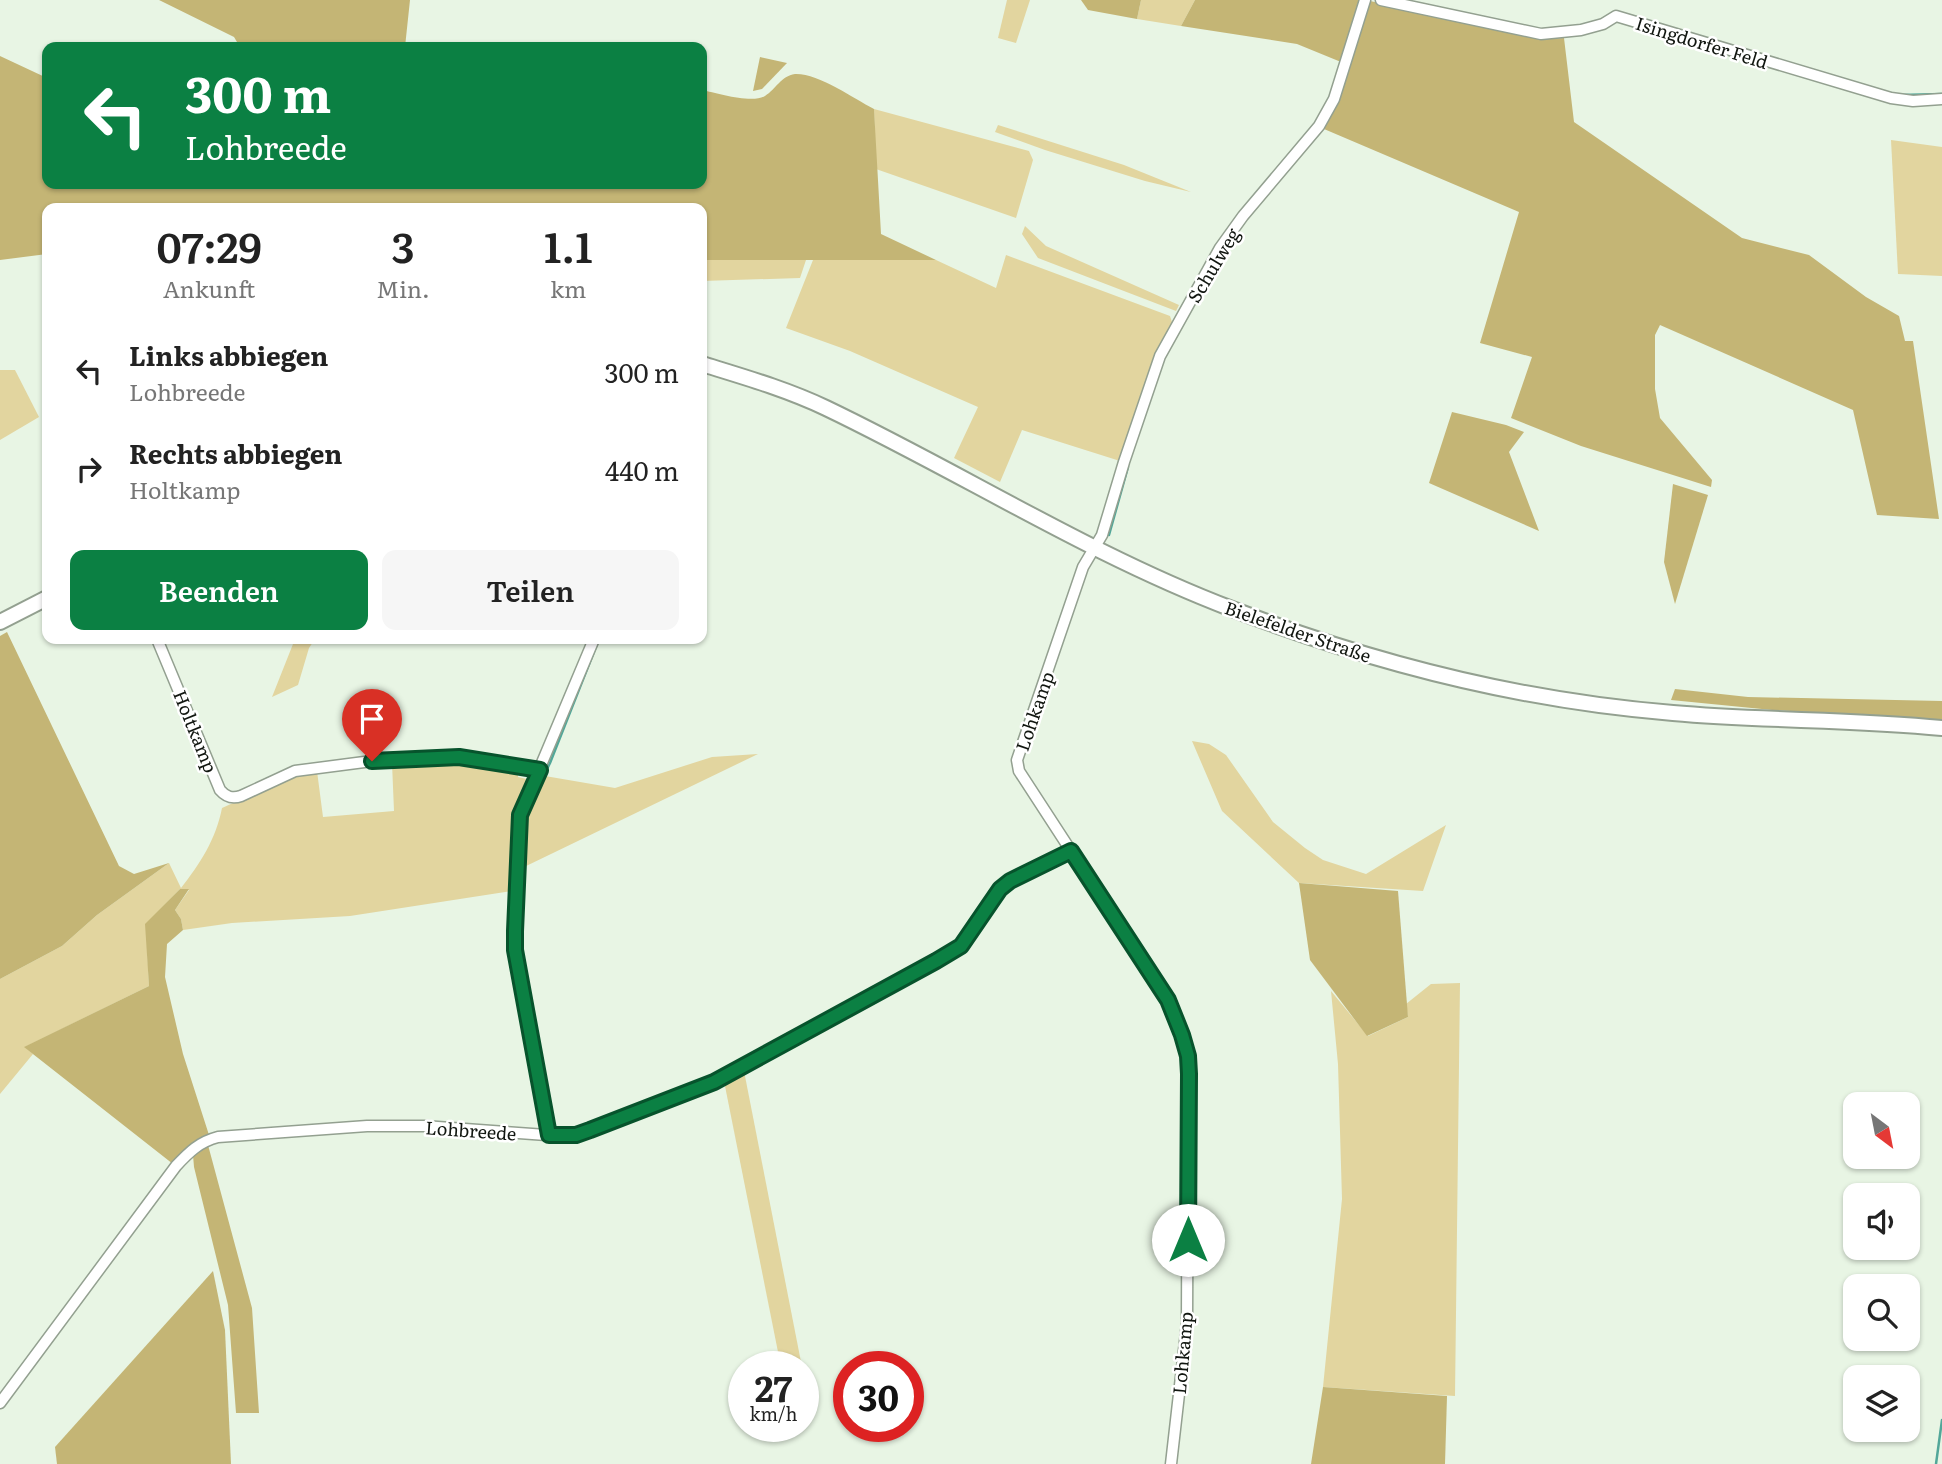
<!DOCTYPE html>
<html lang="de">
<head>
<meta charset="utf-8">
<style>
	:root { --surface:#fff; --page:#f6f6f6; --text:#222; --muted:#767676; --accent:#0b8043 }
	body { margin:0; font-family:Literata,serif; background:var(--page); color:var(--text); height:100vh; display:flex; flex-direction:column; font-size:26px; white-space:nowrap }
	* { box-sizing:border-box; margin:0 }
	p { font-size:23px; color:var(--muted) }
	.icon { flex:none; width:38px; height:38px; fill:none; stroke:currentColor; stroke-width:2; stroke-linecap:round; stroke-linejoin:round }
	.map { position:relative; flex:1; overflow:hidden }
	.details { position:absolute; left:42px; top:203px; width:665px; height:441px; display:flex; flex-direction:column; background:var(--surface); border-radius:14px; box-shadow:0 2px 5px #0004 }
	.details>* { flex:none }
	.banner { position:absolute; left:42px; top:42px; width:665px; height:147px; border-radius:14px; box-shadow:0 2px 5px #0004; background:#0b8043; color:#fff; overflow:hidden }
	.needle { width:46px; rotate:148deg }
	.controls { position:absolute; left:1843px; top:1092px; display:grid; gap:14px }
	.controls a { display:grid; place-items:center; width:77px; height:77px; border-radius:14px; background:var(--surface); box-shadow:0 2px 5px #0004; font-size:35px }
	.speed { position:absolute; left:728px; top:1351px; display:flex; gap:14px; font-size:35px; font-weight:700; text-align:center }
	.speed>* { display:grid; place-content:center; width:91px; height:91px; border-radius:50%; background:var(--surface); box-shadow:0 2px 5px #0004; line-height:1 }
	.speed small { font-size:18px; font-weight:400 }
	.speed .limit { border:10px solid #d22; background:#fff; color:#111 }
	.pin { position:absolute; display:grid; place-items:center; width:60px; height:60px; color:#fff; margin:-72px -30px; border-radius:50% 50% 50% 0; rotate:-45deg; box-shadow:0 0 7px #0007 }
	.pin .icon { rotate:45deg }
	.me { position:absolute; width:77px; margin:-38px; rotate:0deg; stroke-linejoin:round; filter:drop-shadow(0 0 5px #0008) }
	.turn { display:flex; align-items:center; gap:24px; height:147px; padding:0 28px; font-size:32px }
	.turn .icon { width:91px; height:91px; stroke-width:2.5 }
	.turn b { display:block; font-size:49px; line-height:60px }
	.eta { display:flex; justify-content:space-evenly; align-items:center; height:119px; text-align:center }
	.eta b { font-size:42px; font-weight:600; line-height:49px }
	.button { display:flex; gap:14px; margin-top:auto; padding:14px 28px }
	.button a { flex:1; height:80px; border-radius:14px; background:var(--accent); color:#fff; font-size:28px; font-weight:600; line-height:80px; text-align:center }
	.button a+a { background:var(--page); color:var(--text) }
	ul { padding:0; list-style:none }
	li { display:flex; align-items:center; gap:21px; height:98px; padding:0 28px }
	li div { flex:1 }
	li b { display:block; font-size:26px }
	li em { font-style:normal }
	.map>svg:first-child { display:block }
</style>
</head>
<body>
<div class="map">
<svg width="1942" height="1464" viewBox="0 0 1942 1464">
	<rect width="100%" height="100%" fill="#e8f5e4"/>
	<g fill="#e2d59f">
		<polygon points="1007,0 1030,0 1016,43 998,38"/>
		<polygon points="1141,0 1195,0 1181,26 1137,19"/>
		<polygon points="874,109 1029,151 1033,160 1016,218 876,169"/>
		<polygon points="998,125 1124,165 1191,192 1145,181 1045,150 995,132"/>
		<polygon points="1891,140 1942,147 1942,276 1898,274"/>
		<polygon points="1025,226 1046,246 1179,305 1176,311 1038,258 1022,234"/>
		<polygon points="1006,255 1170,316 1172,322 1155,354 1120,461 1022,430 1000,482 954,458 978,407 850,351 786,328 813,260 936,260 996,288"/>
		<polygon points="702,260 806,260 800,278 702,281"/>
		<polygon points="0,370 15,370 39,417 0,440"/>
		<polygon points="295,639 315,639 309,648 298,685 272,697"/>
		<polygon points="1192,741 1209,744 1226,755 1273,822 1305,848 1323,860 1366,874 1446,825 1423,891 1299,883 1222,811"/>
		<polygon points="758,754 522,868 525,817 545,776 615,788 712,757"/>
		<path d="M459,760L518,770V777L531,780L516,816L512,891L350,916L232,923L183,930L181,919L175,910L189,890L180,889L146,924L149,986L25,1047L33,1054L0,1094V979L62,946L97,915L169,863L181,888C200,864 216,839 222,808L296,774L317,771L323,817L394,811L392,763Z"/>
		<polygon points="1460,983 1455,1396 1323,1387 1342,1199 1338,1064 1331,991 1368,1036 1408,1017 1406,1004 1431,984"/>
		<polygon points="744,1071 802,1367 781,1367 724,1081"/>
	</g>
	<g fill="#c4b575">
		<polygon points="159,0 410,0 405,47 240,47 234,37"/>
		<polygon points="1081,0 1141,0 1137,19 1088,10"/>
		<polygon points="1195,0 1359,0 1341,62 1297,44 1181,26"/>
		<polygon points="1370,1 1542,39 1564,38 1574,122 1742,238 1809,255 1866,297 1899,316 1905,341 1913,341 1939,519 1877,515 1853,410 1660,325 1655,335 1655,389 1660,418 1712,480 1711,487 1581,446 1511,418 1532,357 1480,343 1519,212 1324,129 1338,101"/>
		<path d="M0,56L47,78V184H702V90C717,93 752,104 765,96C776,89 781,76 795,74C818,73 853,98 874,109L881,234L936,260H702V208H47V254L0,260Z"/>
		<polygon points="760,57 787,63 762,89 753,91"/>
		<polygon points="1452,412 1506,425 1524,432 1509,452 1539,531 1429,483"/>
		<polygon points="1673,484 1708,495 1675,604 1664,562"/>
		<polygon points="7,632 119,866 134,874 169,863 97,915 62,946 0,979 0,636"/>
		<polygon points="1675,689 1748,697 1942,701 1942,720 1772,710 1671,700"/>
		<polygon points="1299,883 1398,891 1408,1017 1367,1036 1310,960"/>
		<polygon points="180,889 189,889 175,910 181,919 183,930 167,944 165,977 183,1054 209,1135 191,1145 173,1164 24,1047 149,986 145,924"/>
		<polygon points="208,1145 252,1308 259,1413 236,1413 228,1305 194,1167 193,1155"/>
		<polygon points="213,1271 225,1330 231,1464 57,1464 55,1447"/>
		<polygon points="1323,1387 1447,1396 1445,1464 1311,1464"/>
	</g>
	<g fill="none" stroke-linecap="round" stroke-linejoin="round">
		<g stroke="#52a799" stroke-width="2.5">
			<polyline points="1901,95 1942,94"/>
			<polyline points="1217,263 1226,248"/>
			<polyline points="1109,535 1128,467"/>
			<polyline points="527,810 550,763 599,639"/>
			<polyline points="1936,1464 1942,1420"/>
		</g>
		<g stroke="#93a090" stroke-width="13">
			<g id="street">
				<polyline points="1381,0 1541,34 1581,30 1603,24 1616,16 1891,98 1913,101 1942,99"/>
				<path d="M157,639L220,790C226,797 232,799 241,796L295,771L372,761L459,757L540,770"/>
				<polyline points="549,1135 515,950 520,815 594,639"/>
				<path d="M0,1403L176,1166C189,1152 199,1142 218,1137L367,1126H424L560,1136L576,1135L714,1082L936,961L961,946L1000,889L1010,881L1071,851"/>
				<polyline points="1171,1464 1187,1324 1188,1056 1176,1016 1168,1000 1019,771 1017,760 1083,567 1102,535 1124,462 1160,356 1220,248 1243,216 1319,126 1334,99 1365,0"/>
			</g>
		</g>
		<g stroke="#93a090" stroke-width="18">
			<g id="secondary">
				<path d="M702,364C744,377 786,389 826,408C962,473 1090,555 1232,609C1373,663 1522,701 1673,713C1762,721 1853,719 1942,728"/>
				<polyline points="0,622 47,598"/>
			</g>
		</g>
		<use href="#street" stroke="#fff" stroke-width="10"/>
		<use href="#secondary" stroke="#fff" stroke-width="14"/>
	</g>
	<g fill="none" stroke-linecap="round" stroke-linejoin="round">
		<g stroke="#07532c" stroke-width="18">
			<polyline id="route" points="372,761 459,757 540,770 520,815 515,931 515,950 549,1135 576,1135 590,1130 714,1082 936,961 961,946 1000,889 1010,881 1071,851 1168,1000 1182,1035 1188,1056 1189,1074 1188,1240"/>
		</g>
		<use href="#route" stroke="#0b8043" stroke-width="12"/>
	</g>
	<g text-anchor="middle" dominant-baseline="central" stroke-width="5" stroke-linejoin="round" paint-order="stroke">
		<g font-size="18" fill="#111610" stroke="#fff">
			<text transform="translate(1702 42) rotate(17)">Isingdorfer Feld</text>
			<text transform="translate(1213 265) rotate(-59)">Schulweg</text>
			<text transform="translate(1298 631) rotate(19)">Bielefelder Straße</text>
			<text transform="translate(1034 711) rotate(-71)">Lohkamp</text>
			<text transform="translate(196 731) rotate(68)">Holtkamp</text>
			<text transform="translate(471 1130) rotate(4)">Lohbreede</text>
			<text transform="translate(1182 1353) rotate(-85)">Lohkamp</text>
		</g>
	</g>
</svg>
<div class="controls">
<a><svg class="needle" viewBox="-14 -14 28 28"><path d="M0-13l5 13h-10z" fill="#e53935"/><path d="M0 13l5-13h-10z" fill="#767676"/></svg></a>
<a><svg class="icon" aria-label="sound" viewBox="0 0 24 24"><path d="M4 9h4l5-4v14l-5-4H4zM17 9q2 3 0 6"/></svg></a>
<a><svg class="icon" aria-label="search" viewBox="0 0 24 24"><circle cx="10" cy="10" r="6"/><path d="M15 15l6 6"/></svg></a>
<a><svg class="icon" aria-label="layers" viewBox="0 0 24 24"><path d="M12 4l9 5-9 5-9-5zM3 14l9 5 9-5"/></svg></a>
</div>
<div class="speed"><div>27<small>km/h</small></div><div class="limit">30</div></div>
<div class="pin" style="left:372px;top:761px;background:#d93025"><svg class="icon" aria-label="arrive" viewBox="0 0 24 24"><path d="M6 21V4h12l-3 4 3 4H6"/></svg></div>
<svg class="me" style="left:1188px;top:1240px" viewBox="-20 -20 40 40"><circle r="19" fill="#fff"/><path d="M0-13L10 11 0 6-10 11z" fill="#0b8043"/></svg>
<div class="banner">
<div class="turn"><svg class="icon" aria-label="left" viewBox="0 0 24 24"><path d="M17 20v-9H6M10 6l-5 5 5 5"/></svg><div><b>300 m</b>Lohbreede</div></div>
</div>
<section class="details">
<div class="eta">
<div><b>07:29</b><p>Ankunft</p></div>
<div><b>3</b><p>Min.</p></div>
<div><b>1.1</b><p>km</p></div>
</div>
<ul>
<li><svg class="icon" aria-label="left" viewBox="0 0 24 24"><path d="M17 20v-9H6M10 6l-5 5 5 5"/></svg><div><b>Links abbiegen</b><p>Lohbreede</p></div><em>300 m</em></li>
<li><svg class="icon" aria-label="right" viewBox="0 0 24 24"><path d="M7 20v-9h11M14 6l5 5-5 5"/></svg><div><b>Rechts abbiegen</b><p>Holtkamp</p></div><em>440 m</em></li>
</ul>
<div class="button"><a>Beenden</a><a>Teilen</a></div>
</section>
</div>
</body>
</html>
